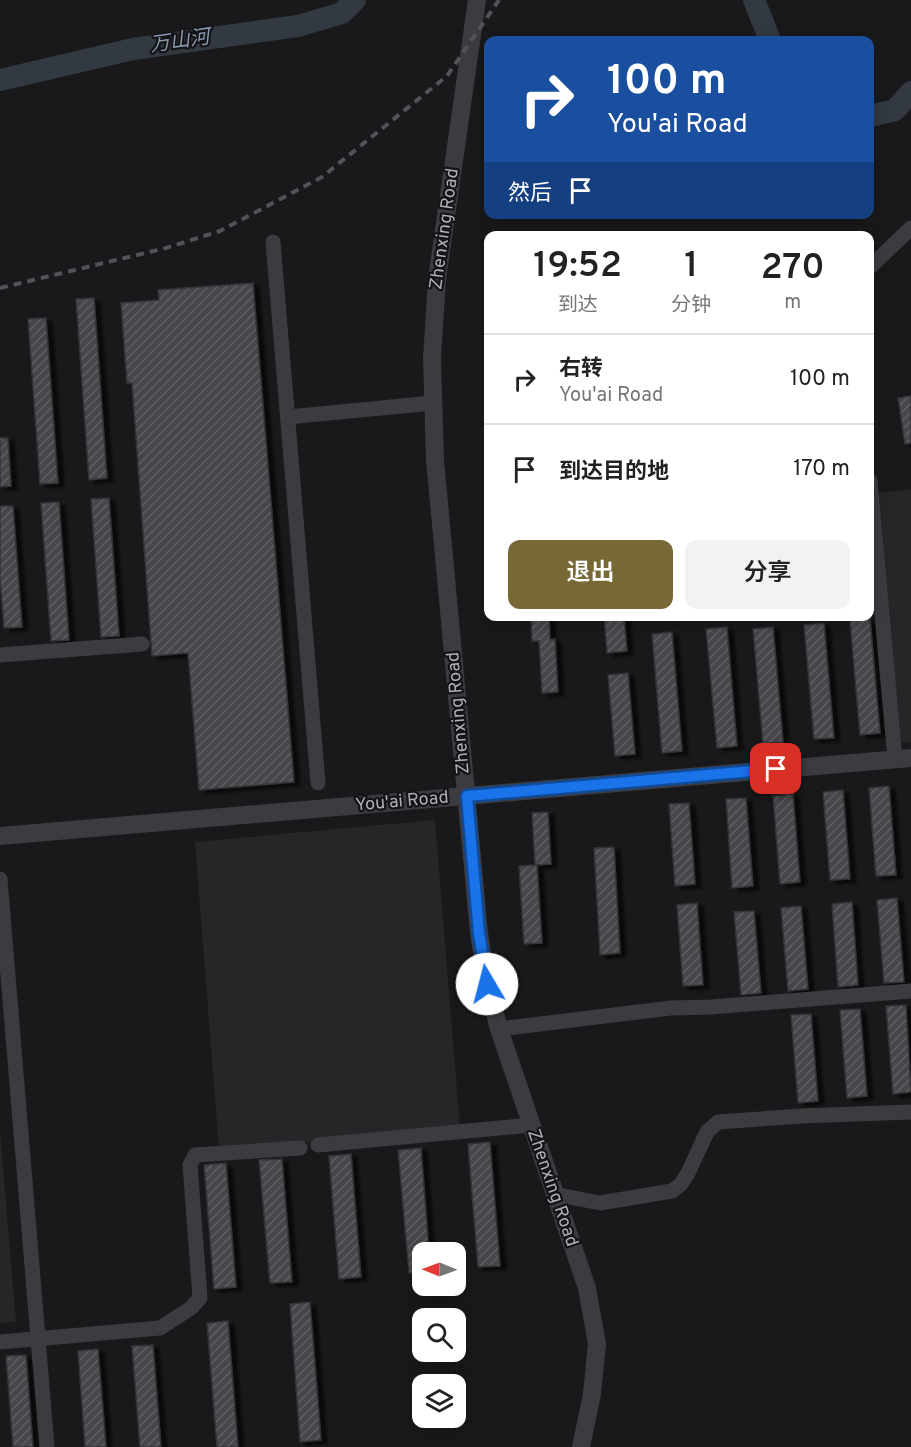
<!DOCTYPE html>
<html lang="zh">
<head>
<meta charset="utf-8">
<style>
	:root { --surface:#fff; --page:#f2f2f2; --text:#222; --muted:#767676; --line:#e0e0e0; --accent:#776835 }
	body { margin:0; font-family:Overpass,"Noto Sans SC",sans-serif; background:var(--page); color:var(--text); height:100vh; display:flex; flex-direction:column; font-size:22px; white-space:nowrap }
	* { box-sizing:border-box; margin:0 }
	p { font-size:20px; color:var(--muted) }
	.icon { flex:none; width:33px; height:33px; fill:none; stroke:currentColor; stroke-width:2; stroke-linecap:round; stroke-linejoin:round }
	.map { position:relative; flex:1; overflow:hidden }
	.side { position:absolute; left:484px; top:231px; width:390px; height:390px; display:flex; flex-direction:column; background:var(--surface); border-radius:12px; box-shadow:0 3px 15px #0003 }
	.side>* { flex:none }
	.top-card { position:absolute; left:484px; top:36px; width:390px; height:183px; border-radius:12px; box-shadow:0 3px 15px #0003; background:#1a4fa0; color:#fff; overflow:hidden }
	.needle { width:39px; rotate:271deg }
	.tools { position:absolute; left:412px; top:1242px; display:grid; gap:12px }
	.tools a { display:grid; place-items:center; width:54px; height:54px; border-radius:12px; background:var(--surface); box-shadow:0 3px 15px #0003; font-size:30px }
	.pin { position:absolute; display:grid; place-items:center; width:51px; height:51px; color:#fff; margin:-26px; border-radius:12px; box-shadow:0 3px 9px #0006 }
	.me { position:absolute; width:66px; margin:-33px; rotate:352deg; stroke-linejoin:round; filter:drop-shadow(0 0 4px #0008) }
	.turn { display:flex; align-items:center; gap:21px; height:126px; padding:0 24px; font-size:27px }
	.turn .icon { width:78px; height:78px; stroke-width:2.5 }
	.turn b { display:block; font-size:42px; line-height:51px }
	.then { display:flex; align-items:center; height:57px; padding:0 24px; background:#0003; gap:12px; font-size:22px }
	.eta { display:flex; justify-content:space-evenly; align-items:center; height:102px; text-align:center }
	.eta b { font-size:36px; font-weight:600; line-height:42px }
	.primary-button { display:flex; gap:12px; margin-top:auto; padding:12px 24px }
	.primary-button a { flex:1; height:69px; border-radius:12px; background:var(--accent); color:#fff; font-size:24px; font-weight:600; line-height:69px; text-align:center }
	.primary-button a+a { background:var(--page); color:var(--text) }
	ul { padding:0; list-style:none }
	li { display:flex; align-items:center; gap:18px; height:90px; padding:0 24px; border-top:2px solid var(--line) }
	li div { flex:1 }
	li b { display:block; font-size:22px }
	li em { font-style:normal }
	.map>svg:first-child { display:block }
</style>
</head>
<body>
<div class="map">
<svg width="911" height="1447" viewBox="0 0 911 1447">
	<defs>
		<pattern id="building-hatch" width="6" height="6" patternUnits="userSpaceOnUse" patternTransform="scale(1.5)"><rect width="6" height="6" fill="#47464b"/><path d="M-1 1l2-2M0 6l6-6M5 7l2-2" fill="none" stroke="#5f5e63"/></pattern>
		<filter id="shadow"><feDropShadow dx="6" dy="3.5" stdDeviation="1.5" flood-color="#0009"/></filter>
	</defs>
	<rect width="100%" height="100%" fill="#19191b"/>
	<g fill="#262528">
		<polygon points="911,489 911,742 899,743 877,493"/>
		<polygon points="435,820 460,1128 219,1150 195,842"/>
		<polygon points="0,1131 16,1322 0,1323"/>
	</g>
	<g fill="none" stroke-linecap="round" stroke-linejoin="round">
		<g stroke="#323940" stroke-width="22">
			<polyline points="754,0 770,40"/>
			<polyline points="0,80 133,49 298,26 342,13 355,0"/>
			<polyline points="870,116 895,110 911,92"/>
		</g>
	</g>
	<g fill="url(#building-hatch)" stroke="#343337" stroke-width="1.5" filter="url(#shadow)">
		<polygon points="253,283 294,782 199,790 188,653 152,656 132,383 127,383 121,303 159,300 158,290"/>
		<polygon points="94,298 107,478 89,480 76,299"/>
		<polygon points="46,318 58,483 40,484 28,319"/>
		<polygon points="911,396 911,443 905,444 898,398"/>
		<polygon points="0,438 8,438 11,486 0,487"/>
		<polygon points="109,498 119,636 101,637 91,499"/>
		<polygon points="59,502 69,640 51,641 41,503"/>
		<polygon points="0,506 13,506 22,627 4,628 0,577"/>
		<polygon points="531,616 549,616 550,640 555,639 558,692 542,693 539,641 532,641"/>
		<polygon points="604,616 624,616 627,651 607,653"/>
		<polygon points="870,619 880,733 860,735 850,621"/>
		<polygon points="824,623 834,738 814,739 804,625"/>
		<polygon points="727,627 737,746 717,748 706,629"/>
		<polygon points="773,627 783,742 763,744 753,629"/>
		<polygon points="672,632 682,751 662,753 652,634"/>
		<polygon points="628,673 635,754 615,756 608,675"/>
		<polygon points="889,786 896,875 876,876 869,788"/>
		<polygon points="843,790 850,879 830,880 823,792"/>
		<polygon points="793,794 800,882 780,884 773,796"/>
		<polygon points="746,798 753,886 732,888 726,799"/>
		<polygon points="689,803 695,884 675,886 669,804"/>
		<polygon points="548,812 551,864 537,865 542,943 524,944 519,866 535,865 532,813"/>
		<polygon points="614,847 620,953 600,955 594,848"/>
		<polygon points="897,898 904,982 884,983 877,900"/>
		<polygon points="852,902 858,985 838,987 832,904"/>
		<polygon points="697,903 703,985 683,986 677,905"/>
		<polygon points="801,906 808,989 788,991 781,908"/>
		<polygon points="754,911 761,993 741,995 734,912"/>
		<polygon points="906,1005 911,1092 893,1094 886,1006"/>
		<polygon points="860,1009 867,1096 847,1098 840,1010"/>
		<polygon points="811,1014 818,1101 798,1103 791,1015"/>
		<polygon points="490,1142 500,1266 478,1267 468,1144"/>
		<polygon points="421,1148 429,1252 423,1252 423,1272 409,1273 398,1150"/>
		<polygon points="351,1154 361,1277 339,1279 329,1156"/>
		<polygon points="282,1159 292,1282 270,1283 259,1160"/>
		<polygon points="226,1163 236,1287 214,1289 204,1165"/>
		<polygon points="310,1302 321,1440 300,1442 290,1304"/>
		<polygon points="228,1321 238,1447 217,1447 207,1323"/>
		<polygon points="153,1345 161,1447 140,1447 132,1346"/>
		<polygon points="98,1349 106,1447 85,1447 78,1351"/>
		<polygon points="26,1355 33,1447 13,1447 6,1356"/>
	</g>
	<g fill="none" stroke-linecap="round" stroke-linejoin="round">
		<g stroke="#3b3b40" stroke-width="15">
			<polyline points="273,242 318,783"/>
			<polyline points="870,267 911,228"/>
			<polyline points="288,417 433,403"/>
			<polyline points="870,481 895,759"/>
			<polyline points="0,655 142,644"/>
			<polyline points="0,879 47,1447"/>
			<polyline points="499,1029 671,1008 711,1007 911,991"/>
			<polyline points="318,1145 531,1125"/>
			<polyline points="554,1194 600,1203 672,1191 681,1184 688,1173 707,1132 718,1122 801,1116 911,1112"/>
			<polyline points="0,1342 160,1328 191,1308 200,1298 190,1165 195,1155 300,1148"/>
		</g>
		<g stroke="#3b3b40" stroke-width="18">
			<polyline points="477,0 437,279 432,358 435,460 479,933 487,984 499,1029 587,1288 597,1344 592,1394 581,1447"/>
			<polyline points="0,836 911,758"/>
		</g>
		<polyline stroke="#525358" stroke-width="4" stroke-dasharray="8 6" stroke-linecap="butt" points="0,288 166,248 220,231 322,177 447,76 499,0"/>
	</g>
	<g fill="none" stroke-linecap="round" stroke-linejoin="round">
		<g stroke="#114b97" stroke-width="15">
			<polyline id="route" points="487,984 479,933 467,796 776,769"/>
		</g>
		<use href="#route" stroke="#1a73e8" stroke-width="10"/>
	</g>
	<g text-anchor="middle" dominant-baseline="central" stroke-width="4.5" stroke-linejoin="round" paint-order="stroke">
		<g font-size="18" fill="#adb0b9" stroke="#141416">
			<text transform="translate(445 229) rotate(-82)">Zhenxing Road</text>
			<text transform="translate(459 713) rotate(-95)">Zhenxing Road</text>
			<text transform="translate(402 802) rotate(-5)">You'ai Road</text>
			<text transform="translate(552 1188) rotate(71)">Zhenxing Road</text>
		</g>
		<g font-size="20" font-style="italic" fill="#889ab0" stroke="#141416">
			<text transform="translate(180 42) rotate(-8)">万山河</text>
		</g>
	</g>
</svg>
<div class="tools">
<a><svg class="needle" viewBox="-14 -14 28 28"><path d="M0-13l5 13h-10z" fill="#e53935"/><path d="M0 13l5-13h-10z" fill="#767676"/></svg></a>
<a><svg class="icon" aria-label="search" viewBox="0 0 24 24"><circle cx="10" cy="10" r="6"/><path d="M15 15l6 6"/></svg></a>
<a><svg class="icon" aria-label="layers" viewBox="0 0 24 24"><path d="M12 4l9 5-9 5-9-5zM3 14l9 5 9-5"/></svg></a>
</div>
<div class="pin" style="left:776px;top:769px;background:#d93025"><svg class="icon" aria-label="arrive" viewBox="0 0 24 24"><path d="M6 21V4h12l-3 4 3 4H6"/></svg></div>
<svg class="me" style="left:487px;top:984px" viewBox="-20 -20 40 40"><circle r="19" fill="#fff"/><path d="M0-13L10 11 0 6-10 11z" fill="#1a73e8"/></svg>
<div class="top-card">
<div class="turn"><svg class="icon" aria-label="right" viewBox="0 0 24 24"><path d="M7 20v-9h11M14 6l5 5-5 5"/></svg><div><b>100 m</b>You'ai Road</div></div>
<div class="then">然后<svg class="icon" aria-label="arrive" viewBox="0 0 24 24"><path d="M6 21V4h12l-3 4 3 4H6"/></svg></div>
</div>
<section class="side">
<div class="eta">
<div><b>19:52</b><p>到达</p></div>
<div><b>1</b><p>分钟</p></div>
<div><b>270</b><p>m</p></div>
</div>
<ul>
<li><svg class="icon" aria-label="right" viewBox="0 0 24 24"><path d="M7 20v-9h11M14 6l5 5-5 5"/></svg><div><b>右转</b><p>You'ai Road</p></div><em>100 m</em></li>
<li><svg class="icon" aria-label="arrive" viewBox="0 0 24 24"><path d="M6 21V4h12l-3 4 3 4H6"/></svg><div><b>到达目的地</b></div><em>170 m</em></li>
</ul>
<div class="primary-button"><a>退出</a><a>分享</a></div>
</section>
</div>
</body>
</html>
